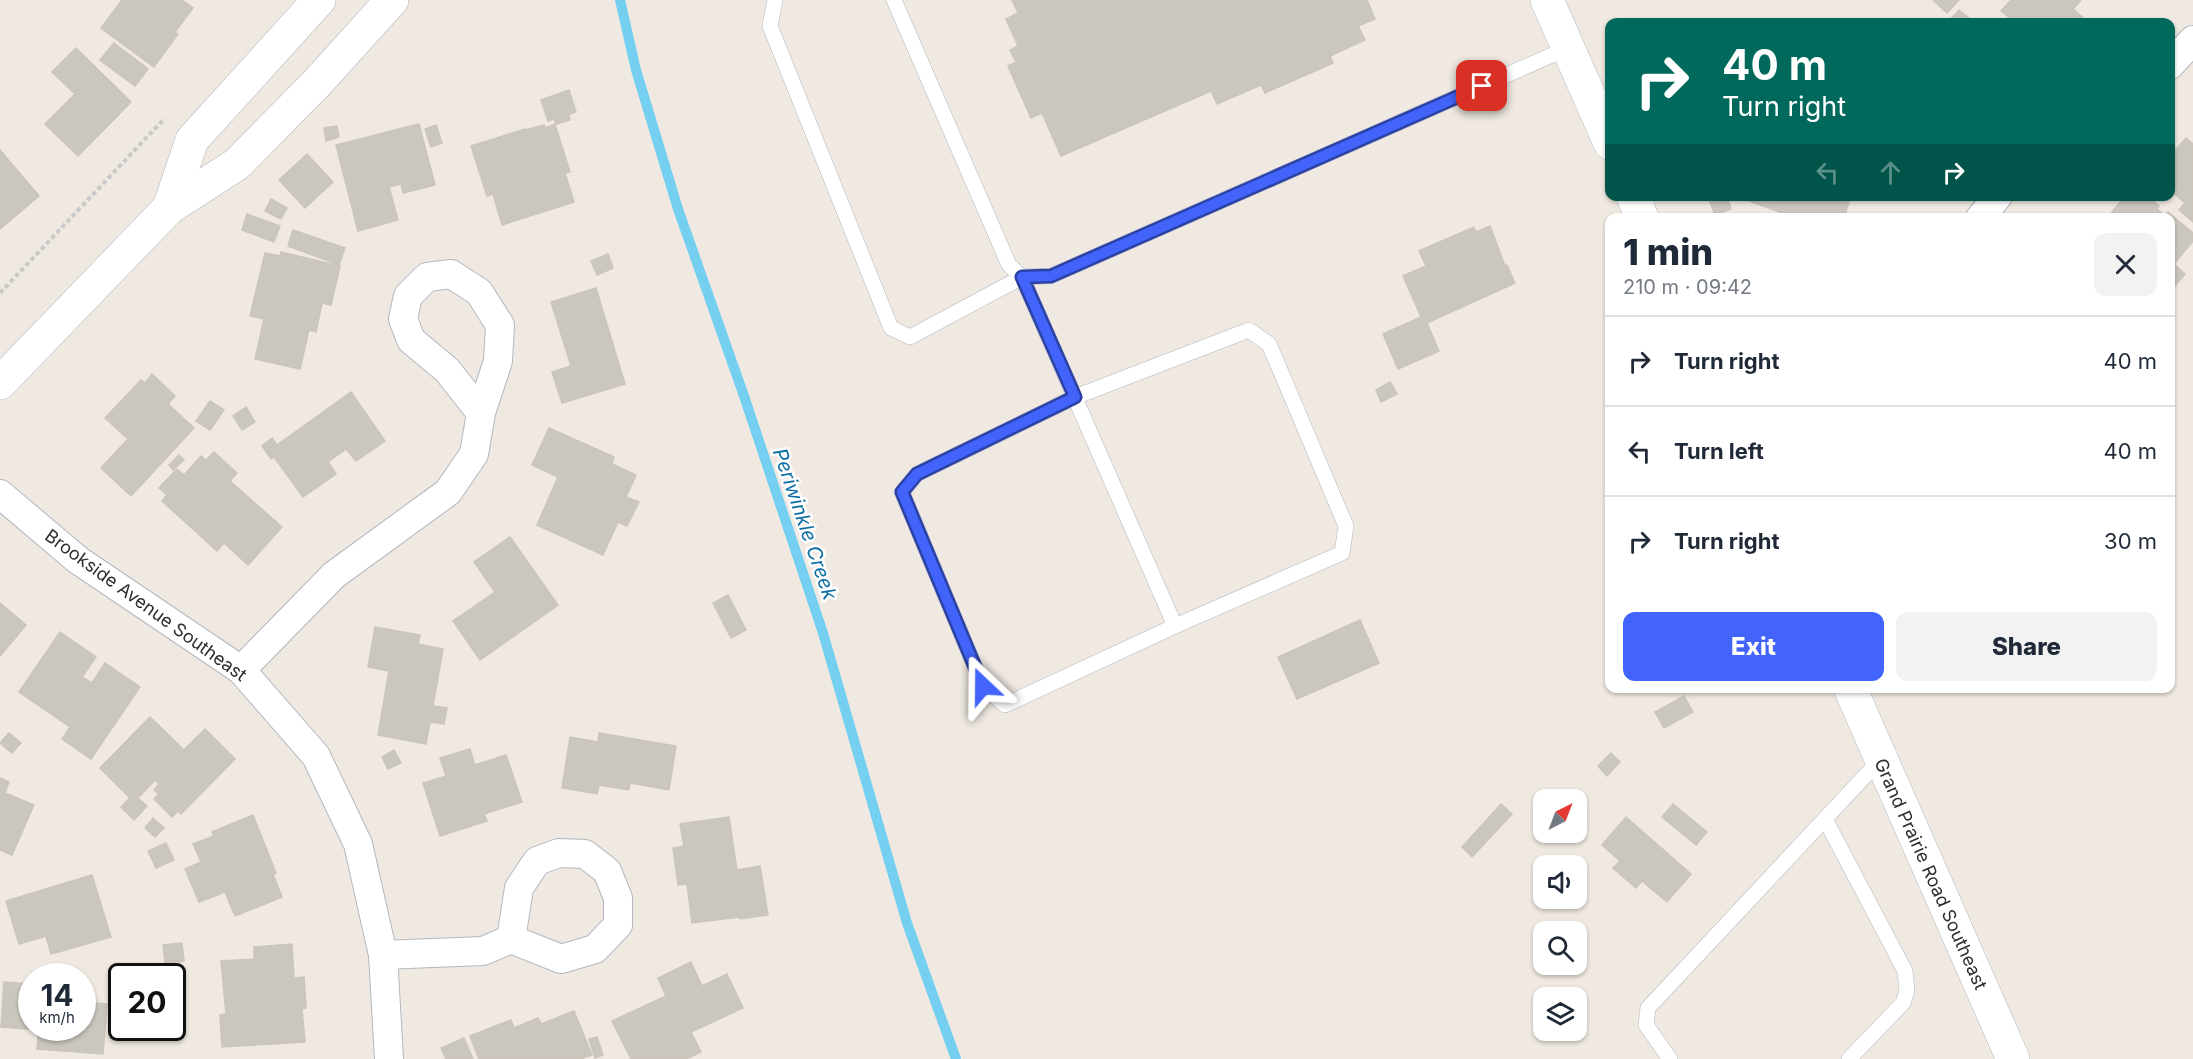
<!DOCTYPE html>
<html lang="en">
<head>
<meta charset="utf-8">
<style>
	:root { --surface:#fff; --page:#f2f2f3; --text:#1f2937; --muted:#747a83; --line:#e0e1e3; --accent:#4264fb }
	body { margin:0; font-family:Inter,sans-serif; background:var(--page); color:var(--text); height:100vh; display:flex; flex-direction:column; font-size:22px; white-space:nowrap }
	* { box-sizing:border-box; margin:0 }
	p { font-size:20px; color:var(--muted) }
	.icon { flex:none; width:33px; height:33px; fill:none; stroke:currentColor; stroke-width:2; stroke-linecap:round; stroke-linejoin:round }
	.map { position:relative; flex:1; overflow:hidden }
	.details { position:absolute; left:1605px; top:213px; width:570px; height:480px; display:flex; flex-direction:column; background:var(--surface); border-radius:12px; box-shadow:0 2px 4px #0004 }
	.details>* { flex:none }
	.top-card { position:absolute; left:1605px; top:18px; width:570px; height:183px; border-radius:12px; box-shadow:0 2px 4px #0004; background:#00695c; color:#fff; overflow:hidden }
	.needle { width:39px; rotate:42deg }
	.tools { position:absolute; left:1533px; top:789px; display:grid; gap:12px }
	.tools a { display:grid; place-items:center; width:54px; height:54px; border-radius:12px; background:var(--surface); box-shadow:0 2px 4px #0004; font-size:30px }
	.speed { position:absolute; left:18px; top:963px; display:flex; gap:12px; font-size:30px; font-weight:700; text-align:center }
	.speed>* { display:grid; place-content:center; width:78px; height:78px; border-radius:50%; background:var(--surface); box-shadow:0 2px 4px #0004; line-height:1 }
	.speed small { font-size:15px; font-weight:400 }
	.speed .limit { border:3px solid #111; border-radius:9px; background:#fff; color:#111 }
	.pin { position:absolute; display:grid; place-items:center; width:51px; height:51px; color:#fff; margin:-26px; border-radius:12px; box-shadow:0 3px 9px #0006 }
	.me { position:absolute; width:66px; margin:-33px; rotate:337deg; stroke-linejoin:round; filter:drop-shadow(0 0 4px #0008) }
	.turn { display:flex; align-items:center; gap:21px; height:126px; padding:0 18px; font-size:27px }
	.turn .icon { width:78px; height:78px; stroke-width:2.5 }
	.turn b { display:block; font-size:42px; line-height:51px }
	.lanes { display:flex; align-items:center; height:57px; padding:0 18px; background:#0003; justify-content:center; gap:30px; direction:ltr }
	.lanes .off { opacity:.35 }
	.round { display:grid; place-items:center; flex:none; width:63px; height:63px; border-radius:12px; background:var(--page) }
	.headline { display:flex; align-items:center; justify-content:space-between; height:102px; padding:0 18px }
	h1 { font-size:36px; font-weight:800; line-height:45px }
	.button { display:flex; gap:12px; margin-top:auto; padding:12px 18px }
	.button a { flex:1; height:69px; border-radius:12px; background:var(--accent); color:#fff; font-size:24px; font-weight:800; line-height:69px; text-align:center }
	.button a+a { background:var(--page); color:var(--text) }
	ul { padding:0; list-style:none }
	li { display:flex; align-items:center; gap:18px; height:90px; padding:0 18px; border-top:2px solid var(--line) }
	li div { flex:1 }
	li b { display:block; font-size:22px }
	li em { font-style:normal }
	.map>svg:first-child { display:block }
</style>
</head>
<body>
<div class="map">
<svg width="2193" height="1059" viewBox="0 0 2193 1059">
	<rect width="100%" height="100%" fill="#efe9e1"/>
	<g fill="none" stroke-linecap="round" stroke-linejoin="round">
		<polyline stroke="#75cff0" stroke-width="10" points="620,0 636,70 678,209 744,396 823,633 907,923 956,1059"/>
	</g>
	<g fill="#cbc7bf" stroke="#cbc5ba" stroke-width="1.5">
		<polygon points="122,0 182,0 193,8 175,32 178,34 154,67 101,28"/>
		<polygon points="1012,0 1367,0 1375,19 1358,26 1365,40 1330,56 1333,63 1265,93 1261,85 1217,104 1211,91 1061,156 1042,113 1031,118 1008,66 1016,62 1010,50 1018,46 1006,19 1018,13"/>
		<polygon points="1933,0 1959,0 1947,13"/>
		<polygon points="2011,0 2081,0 2073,9 2088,22 2015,22 2001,11"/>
		<polygon points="1959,10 1974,22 1948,22"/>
		<polygon points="114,43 148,69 135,86 100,60"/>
		<polygon points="76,48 131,102 78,156 45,124 75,94 52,72"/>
		<polygon points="569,90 576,112 569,114 570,120 556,124 554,119 548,121 541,100"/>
		<polygon points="419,124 435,185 403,193 401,184 389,187 398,220 358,231 336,145"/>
		<polygon points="555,124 570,172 565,173 574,202 502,225 493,194 487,196 471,146 525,129 526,130 544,125 545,128"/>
		<polygon points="436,125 442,143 431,147 425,129"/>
		<polygon points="337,126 339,137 326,141 324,128"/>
		<polygon points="2186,138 2193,144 2193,222 2179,210 2185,203 2170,190 2170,156"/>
		<polygon points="0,150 39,196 0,229"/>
		<polygon points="307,154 333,182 305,208 279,180"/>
		<polygon points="1727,196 1731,209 1715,215 1708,197"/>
		<polygon points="1745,196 1851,196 1844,218 1835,218 1826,215 1825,218 1796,218 1744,199"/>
		<polygon points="2125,196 2147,196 2159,206 2157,209 2165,215 2168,212 2193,233 2193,241 2174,264 2185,274 2170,292 2170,218 2107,218"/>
		<polygon points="271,199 287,208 281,219 265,211"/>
		<polygon points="247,214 280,226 274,242 242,230"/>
		<polygon points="1490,226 1505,266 1507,265 1515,283 1427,323 1439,351 1398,369 1383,334 1421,317 1403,276 1426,266 1419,251 1474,227 1476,232"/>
		<polygon points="293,230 345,248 339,265 288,246"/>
		<polygon points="281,252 340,266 331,305 322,303 316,332 309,330 300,369 255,359 264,319 250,316 265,253 280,256"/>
		<polygon points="608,254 613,268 597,275 591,261"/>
		<polygon points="596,288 625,384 562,403 552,372 571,366 551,302"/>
		<polygon points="152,374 175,396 168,404 194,428 131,496 101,468 128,439 105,418 141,380 145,383"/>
		<polygon points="1390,382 1397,394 1381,402 1376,390"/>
		<polygon points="351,392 385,441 356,461 346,449 328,462 336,474 303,497 274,457 271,459 262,446 272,438 277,445"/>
		<polygon points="210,401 224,410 210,430 196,421"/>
		<polygon points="246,407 255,422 242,430 233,416"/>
		<polygon points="549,428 614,457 612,464 636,475 626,497 639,502 627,526 618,522 603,555 537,525 558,477 532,465"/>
		<polygon points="214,452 237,473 230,481 282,527 248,565 224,543 217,551 162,501 167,495 159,488 177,469 184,475 201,456 206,460"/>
		<polygon points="179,455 184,460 173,470 169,465"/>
		<polygon points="510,537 558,605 480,660 453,621 495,592 474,562"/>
		<polygon points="728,595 746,630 731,638 713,603"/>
		<polygon points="0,603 26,625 0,656"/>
		<polygon points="1360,620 1379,663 1297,699 1278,657"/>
		<polygon points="375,627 420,635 418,644 443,649 433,706 447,708 444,724 430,722 426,744 378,735 389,671 368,667"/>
		<polygon points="60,632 96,657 82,677 92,683 105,663 140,687 91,759 62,739 70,727 19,692"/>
		<polygon points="1684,696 1693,712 1664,728 1655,712"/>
		<polygon points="150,717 184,750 205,729 235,759 181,814 178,811 172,817 154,799 159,794 154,790 159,784 155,780 138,798 147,806 134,820 121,807 130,798 100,768"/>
		<polygon points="9,733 21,743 12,753 0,743"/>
		<polygon points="599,733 676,746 669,790 630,783 629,790 599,785 597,794 562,788 570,737 598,742"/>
		<polygon points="470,749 475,765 506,755 522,802 484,814 487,821 440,836 423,783 446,776 440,758"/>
		<polygon points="394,750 401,763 388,769 382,757"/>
		<polygon points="1611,753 1620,762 1607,776 1598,766"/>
		<polygon points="0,778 9,782 5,793 34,805 12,855 0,850"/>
		<polygon points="1501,804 1512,814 1472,857 1462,847"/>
		<polygon points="1673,804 1707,832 1696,845 1662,817"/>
		<polygon points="253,815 276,873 273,874 282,897 235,916 225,892 199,902 185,869 201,862 193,844 214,836 212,832"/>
		<polygon points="729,817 737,870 760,866 768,915 740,919 740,917 692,923 687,884 678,885 673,848 684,846 680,824"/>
		<polygon points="1626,817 1691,874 1667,902 1642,881 1636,888 1613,868 1620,861 1602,845"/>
		<polygon points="153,818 164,828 155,837 145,828"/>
		<polygon points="166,843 174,860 156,868 148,851"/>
		<polygon points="92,875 111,937 51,954 46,936 19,944 6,901"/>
		<polygon points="182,943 184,961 165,963 163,945"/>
		<polygon points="292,944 294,978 304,977 306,1008 302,1009 305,1042 222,1047 220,1015 226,1014 221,961 254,959 254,947"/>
		<polygon points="691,962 702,986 727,974 743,1008 691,1032 701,1052 686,1059 631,1059 612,1021 666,996 658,978"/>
		<polygon points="4,982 32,984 32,1028 82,1028 82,1002 107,1004 103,1054 37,1049 39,1030 1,1027"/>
		<polygon points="574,1011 592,1055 581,1059 479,1059 470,1036 511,1020 514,1028 538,1018 541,1024"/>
		<polygon points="597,1037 603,1055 595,1058 589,1039"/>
		<polygon points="464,1038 473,1059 446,1059 441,1048"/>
	</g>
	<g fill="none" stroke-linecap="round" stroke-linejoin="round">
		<g stroke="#b4b7c1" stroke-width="16">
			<g id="service">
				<polyline points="775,0 770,26 891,328 910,337 1022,277 1175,626 1342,553 1346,526 1269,344 1249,330 1075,397 917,474 902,492 983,686 1005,705 1175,626"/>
				<polyline points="894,0 1009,265 1022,277 1051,276 1568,48"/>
				<polyline points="1825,819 1905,971 1907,991 1903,1003 1849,1059"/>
				<polyline points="1670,1059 1646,1025 1648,1008 1881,759"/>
			</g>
		</g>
		<g stroke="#b4b7c1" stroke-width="30">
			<g id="minor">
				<polyline points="2170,65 2193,40"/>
				<polyline points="1980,218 1998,196"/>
				<polyline points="0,494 78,560 241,670 316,756 358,844 383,955 389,1059"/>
				<polyline points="241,670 334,575 448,492 474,454 481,413 447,370 411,340 403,319 408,296 427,277 451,274 479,292 500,325 498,361 481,413"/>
				<polyline points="383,955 483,951 511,939 561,959 595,949 618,925 618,898 607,871 585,854 559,853 537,861 519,888 511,939"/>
			</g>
		</g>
		<g stroke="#b4b7c1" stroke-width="34">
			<g id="secondary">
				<polyline points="1547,0 1610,143"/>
				<polyline points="1633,196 1642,218"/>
				<polyline points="169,208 192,140 319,0"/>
				<polyline points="0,383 169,208 237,164 316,84 392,0"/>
				<polyline points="1850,688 2013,1059"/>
			</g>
		</g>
		<polyline stroke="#c9c9c9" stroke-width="4" stroke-dasharray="4.5 3" stroke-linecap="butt" points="0,293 165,118"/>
		<use href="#service" stroke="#fff" stroke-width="15"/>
		<use href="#minor" stroke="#fff" stroke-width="28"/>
		<use href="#secondary" stroke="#fff" stroke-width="33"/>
	</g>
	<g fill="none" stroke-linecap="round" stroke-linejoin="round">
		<g stroke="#2b41a3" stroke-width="15">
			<polyline id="route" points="983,686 902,492 917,474 1075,397 1022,277 1051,276 1482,86"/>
		</g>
		<use href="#route" stroke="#4264fb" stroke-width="10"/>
	</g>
	<g text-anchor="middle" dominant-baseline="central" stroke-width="5" stroke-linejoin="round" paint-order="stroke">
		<g font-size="18" fill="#2e2e2e" stroke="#fff">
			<text transform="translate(146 605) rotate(36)">Brookside Avenue Southeast</text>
			<text transform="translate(1931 874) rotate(66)">Grand Prairie Road Southeast</text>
		</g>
		<g font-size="20" font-style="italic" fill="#0d6fa3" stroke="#fff">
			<text transform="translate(805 524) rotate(71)">Periwinkle Creek</text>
		</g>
	</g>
</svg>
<div class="tools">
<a><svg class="needle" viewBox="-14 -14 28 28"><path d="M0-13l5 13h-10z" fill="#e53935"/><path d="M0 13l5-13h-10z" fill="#747a83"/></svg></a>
<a><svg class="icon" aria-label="sound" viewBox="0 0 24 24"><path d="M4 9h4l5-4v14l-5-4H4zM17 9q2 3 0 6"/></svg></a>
<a><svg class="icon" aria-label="search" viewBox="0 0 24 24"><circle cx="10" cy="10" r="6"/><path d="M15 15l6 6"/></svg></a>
<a><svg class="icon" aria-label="layers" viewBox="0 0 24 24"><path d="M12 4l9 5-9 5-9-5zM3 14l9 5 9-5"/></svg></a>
</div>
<div class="speed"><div>14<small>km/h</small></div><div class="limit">20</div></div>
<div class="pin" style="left:1482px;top:86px;background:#d93025"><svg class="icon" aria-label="arrive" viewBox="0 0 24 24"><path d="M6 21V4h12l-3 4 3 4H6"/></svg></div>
<svg class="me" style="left:983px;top:686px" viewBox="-20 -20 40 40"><path d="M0-17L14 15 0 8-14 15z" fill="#4264fb" stroke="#fff" stroke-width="4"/></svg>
<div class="top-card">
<div class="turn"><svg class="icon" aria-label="right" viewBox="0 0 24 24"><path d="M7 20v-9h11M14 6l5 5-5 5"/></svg><div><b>40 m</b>Turn right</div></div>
<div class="lanes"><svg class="icon off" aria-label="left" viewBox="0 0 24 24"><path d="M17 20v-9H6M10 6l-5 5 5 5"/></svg><svg class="icon off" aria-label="ahead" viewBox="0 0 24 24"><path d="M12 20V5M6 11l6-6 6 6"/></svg><svg class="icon" aria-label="right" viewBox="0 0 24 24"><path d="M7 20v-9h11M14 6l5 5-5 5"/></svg></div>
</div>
<section class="details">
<div class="headline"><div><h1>1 min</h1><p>210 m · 09:42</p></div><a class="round"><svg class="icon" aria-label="close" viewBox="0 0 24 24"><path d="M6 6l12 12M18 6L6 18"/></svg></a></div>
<ul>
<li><svg class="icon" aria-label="right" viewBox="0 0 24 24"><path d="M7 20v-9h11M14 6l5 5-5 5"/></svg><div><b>Turn right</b></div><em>40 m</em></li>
<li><svg class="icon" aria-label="left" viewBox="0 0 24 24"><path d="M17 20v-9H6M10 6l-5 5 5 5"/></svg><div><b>Turn left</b></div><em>40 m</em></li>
<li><svg class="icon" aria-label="right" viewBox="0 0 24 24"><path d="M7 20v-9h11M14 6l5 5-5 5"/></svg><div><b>Turn right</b></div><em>30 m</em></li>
</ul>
<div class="button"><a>Exit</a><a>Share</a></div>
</section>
</div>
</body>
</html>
